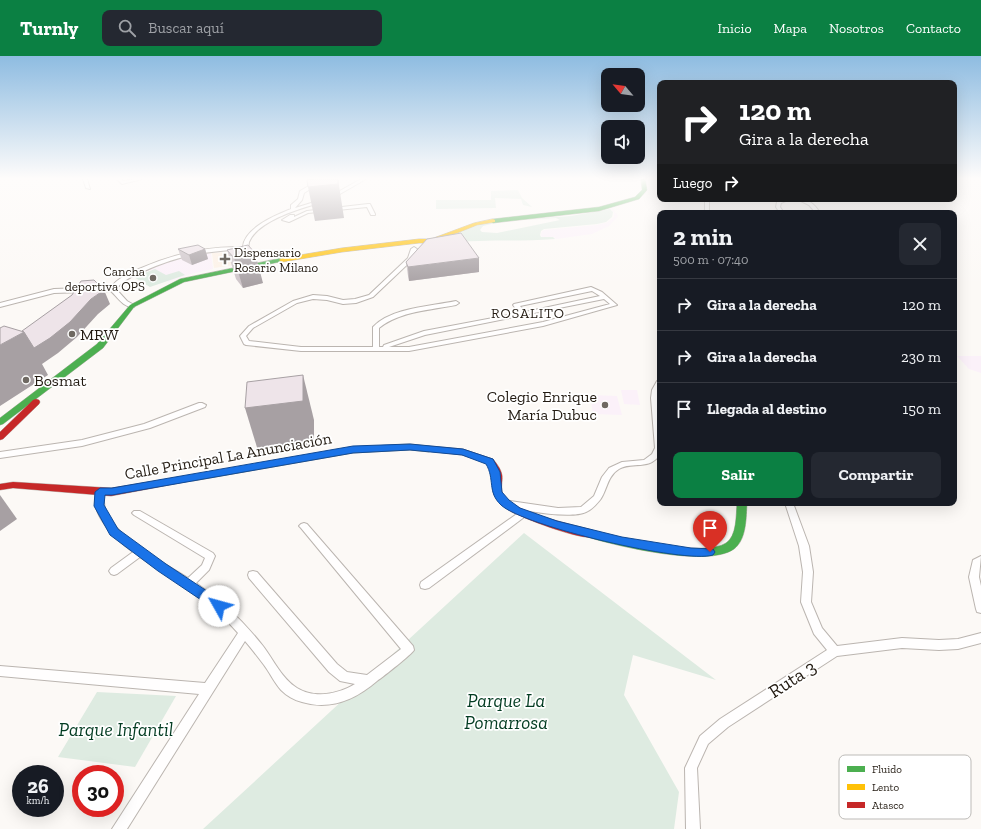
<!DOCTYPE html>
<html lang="es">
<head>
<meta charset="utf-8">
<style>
	:root { --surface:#171b24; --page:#242831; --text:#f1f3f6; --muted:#9ea1a6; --line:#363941; --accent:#0b8043 }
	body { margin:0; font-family:"Zilla Slab",serif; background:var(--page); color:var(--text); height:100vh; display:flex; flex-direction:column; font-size:15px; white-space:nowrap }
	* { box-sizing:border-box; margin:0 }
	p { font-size:13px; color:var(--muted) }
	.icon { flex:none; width:22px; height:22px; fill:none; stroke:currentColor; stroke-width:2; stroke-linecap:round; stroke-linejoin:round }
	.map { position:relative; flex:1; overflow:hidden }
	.sheet { position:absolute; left:657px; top:154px; width:300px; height:296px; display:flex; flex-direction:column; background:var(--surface); border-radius:8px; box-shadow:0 4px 16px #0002 }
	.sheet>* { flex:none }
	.guide { position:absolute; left:657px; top:24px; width:300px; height:122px; border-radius:8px; box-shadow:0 4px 16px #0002; background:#202124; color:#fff; overflow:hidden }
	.needle { width:26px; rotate:299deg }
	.buttons { position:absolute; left:601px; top:12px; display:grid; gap:8px }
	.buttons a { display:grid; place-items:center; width:44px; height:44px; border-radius:8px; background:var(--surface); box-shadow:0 4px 16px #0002; font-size:20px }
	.speed { position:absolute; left:12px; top:709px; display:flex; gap:8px; font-size:20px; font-weight:700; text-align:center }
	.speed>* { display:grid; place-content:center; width:52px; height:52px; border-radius:50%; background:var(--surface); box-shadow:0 4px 16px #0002; line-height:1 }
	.speed small { font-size:10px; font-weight:400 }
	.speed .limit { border:6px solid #d22; background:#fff; color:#111 }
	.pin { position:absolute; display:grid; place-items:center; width:34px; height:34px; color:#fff; margin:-41px -17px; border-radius:50% 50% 50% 0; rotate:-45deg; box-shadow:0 0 4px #0007 }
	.pin .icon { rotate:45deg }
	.me { position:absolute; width:44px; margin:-22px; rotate:308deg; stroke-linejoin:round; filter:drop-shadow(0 0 3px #0008) }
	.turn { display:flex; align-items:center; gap:14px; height:84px; padding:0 16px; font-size:18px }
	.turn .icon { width:52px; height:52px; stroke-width:2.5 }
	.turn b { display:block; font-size:28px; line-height:34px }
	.then { display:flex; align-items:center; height:38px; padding:0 16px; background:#0003; gap:8px; font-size:15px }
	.round { display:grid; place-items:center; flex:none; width:42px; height:42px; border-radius:8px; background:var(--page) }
	.overview { display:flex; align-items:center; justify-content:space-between; height:68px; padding:0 16px }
	h1 { font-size:24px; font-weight:700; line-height:30px }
	.action { display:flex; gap:8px; margin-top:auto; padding:8px 16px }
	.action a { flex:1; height:46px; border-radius:8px; background:var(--accent); color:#fff; font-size:16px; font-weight:700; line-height:46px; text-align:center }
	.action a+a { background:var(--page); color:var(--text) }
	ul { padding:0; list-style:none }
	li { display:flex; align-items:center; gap:12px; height:52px; padding:0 16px; border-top:1px solid var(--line) }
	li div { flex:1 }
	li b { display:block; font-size:15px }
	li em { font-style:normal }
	header { display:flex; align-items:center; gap:24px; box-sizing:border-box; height:56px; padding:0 20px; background:var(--accent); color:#fff }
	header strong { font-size:19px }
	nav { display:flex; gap:22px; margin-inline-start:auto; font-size:14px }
	.search { width:280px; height:36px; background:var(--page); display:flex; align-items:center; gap:10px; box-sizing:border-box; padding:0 14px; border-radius:8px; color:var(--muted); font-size:15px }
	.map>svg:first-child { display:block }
</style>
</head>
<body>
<header>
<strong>Turnly</strong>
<div class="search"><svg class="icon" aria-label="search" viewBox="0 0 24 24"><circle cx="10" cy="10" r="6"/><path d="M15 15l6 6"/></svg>Buscar aquí</div>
<nav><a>Inicio</a><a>Mapa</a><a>Nosotros</a><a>Contacto</a></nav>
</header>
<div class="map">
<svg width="981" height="773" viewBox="0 0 981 773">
	<rect width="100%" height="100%" fill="#fcf9f6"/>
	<polygon fill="#fcf1e6" points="235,196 241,208 214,212 212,197"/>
	<g fill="#fbf1f9">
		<polygon points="612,152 618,160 609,170 592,178 556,183 554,181 542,181 541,179 542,175 545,174 597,169 608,166 614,161 614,156 611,153"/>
		<polygon points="212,196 211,197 213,213 191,218 168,226 166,224 169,223 152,214 146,215 156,208 170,203"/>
		<polygon points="957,300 981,300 981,317 969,313"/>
		<polygon points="621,334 637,334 640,349 624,348"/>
		<polygon points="590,339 617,340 622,359 593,358"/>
	</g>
	<g fill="#deebe1">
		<polygon points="518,134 522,142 532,151 523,149 521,143 495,142 496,152 436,153 436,144 491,144 491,135"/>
		<path d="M610,153L613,156L612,161L606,166L597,168L544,173L541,175L540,179L541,181H553L555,183C519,186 483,183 447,187L443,183L480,168L500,166L483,170L480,174L482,176L497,177L560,164L556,162L503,165L571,160Z"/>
		<polygon points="155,213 166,219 179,215 185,219 150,231 134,221"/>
		<polygon points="524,477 716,624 633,599 624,639 679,736 674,773 203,773"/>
		<polygon points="97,636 176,640 135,711 58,701"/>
	</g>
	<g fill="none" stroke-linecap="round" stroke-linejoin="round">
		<g stroke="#bbb5b0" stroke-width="2">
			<g id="street">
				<polygon points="83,123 87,123 90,133 86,132"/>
				<polygon points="117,123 121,123 123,125 135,123 142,123 122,128"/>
				<path d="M321,123H326L304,137L302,144L295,152L321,144L323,145V146C302,152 258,164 249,186C248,190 249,194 248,198H244L243,193C203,196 179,199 142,216C132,220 122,225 116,233L127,245L134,249V251C124,252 118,242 111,235L54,237L0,251V247L54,233L111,231C118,222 129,217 139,213C173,198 207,190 243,191C244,172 276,159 291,153V149L298,143L300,135Z"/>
				<polygon points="361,123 366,123 333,142 329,141"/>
				<polygon points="705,143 709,143 709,154 713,157 708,157 705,154"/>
				<polygon points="784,143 790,143 781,147 780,151 784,157 780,157 776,151 777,146"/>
				<path d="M797,143C808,143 814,147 820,157H816L809,149Z"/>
				<polygon points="368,148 370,148 375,158 375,159 371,159 367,151 308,157 289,166 282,164 290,159 294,159 294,161 307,155"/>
				<path d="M414,191L417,193L412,204L373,241L356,247L343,248L327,244L313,243L297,247L253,272L246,280L249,285L301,291H373V271C390,252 432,250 456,245L459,247L456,249C431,254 400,255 379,272V291H383L384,289L424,275L519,257L513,249L514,248L591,231L602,236L617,249L543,270L409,295H301L246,289L244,288L240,280L249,270L293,245L313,239L327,240L343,244L355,243L369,239L408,202L411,193ZM592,235L600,240L525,256L520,250ZM604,243L610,248L543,266L409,291H389L425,279Z"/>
				<path d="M657,325H660L659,342L660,398C650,415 632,405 619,413C607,420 607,435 600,444C596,449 591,454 586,456C571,463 523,455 507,450L506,448L507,446L510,445L558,452L581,451L594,440L602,421L609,412L622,406L644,404L652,398L655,392L651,342L652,334Z"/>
				<polygon points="199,347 202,347 206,349 205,351 150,372 82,390 0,402 0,396 82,384 144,368"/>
				<path d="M100,433L103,434C105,438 103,441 104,446C104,451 107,458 110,463C127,489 163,506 188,522L202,509L205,502L134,459L132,457L134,455H140L213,497L215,500L209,514L196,527C221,544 244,566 263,590C273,603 282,623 297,632C315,643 338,638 355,628L340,625L329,616L249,522L248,519L249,516L253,515L257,516L337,608L347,616L367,619L401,593L301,472L299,470L301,468L304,467L307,468L413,590L414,594C412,598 384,620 377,625C356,643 331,655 302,646C294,644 287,640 281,634C274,626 270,617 264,609C258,601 252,593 245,585L127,773H112L199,638L0,620V610L205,627L238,577C228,566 218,555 206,546C201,542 186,533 183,530L140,501L117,518L114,519L111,518L109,515L111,512L133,496C116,484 87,456 97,434Z"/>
				<polygon points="785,447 793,447 809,490 813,516 811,546 822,572 837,590 902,582 939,584 958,583 981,577 981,587 958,593 939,594 902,592 837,600 728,671 708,688 697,712 700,773 686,773 685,712 700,680 720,663 827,594 814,578 801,546 803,516 799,490"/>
				<polygon points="524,454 527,455 529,457 527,459 429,532 425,533 421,532 420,529 421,526 521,455"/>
				<polygon points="981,500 979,521 981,530 981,557 977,556 976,553 969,521 973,504"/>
			</g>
		</g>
		<g stroke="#bbb5b0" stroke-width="1">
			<g id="fast">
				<polygon points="641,123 645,123 647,134 639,143 599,155 493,167 490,165 493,163 599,151 635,141 642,134"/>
				<polygon points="282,202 285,204 284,205 184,226 134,251 103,292 3,368 0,369 0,362 97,288 130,249 180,223"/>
				<path d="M737,447H747C746,461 747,483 734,493C708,512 617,490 587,481L586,478L587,475L591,474C617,481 704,502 726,487C737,480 736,459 737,447Z"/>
			</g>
		</g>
		<g stroke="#bbb5b0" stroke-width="1">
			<g id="slow">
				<polygon points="493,163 495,164 495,166 477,169 432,187 419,187 342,196 282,206 279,204 282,202 342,192 419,183 431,183 474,167"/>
				<polygon points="410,388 429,390 434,393 429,396 410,394 353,397 193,425 190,424 188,422 190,420 193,419 353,391"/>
			</g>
		</g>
		<g stroke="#bbb5b0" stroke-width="1">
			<g id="jam">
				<polygon points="36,343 39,344 40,346 39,348 3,383 0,384 0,376 33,344"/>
				<path d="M429,390L463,393L493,403C497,408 501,413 502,419C503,425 500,433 503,438C514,458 574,468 595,475L596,478L595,481C582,485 525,463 512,456C506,453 500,448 496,442C490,435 494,426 492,418C491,414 489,411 487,407L462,399L426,395L424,393Z"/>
				<polygon points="193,419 196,420 198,422 196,424 111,440 13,432 0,434 0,428 13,426 111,432"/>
			</g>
		</g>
		<use href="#street" fill="#fffefe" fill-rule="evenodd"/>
		<use href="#fast" fill="#4caf50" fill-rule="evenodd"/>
		<use href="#slow" fill="#ffc107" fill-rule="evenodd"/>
		<use href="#jam" fill="#c62828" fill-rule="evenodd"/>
	</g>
	<g fill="#cdc4c8">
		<polygon points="178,193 205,193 208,203 192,209 182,204"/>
		<polygon points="227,194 263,227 243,232 236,223"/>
		<polygon points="406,206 479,216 409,225 408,220"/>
	</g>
	<g fill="#a7a0a3">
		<polygon points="338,123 344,162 315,165 308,131"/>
		<polygon points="205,193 208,203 192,209 189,199"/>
		<polygon points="255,197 263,227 243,232 234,202"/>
		<polygon points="479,202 479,216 409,225 408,211"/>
		<polygon points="104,234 110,248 98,258 77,281 58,297 42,308 48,319 0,350 0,289 24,276 91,243"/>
		<polygon points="303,319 314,364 314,390 259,398 245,352"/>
		<polygon points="0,439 17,463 0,475"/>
	</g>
	<g fill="#eee4e9" stroke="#a7a0a3">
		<polygon points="315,123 338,123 338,128 308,131 307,124"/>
		<polygon points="461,177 479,202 408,211 406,206 427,183"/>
		<polygon points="198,189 205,193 189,199 178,193"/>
		<polygon points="248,189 255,197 234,202 227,194"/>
		<polygon points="94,224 104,234 91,243 70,266 50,282 34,292 24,276 22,275 72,239 81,225"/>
		<polygon points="4,270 24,276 0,289 0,272"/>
		<polygon points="303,319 303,345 245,352 247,326"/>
	</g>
	<linearGradient id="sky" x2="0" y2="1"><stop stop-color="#8ebce1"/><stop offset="0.53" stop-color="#fefcfb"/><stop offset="1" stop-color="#fefcfb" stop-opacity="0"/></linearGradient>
	<rect width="981" height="231" fill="url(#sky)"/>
	<path fill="#1a73e8" stroke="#114b97" d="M410,388L463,393L493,403L500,416L502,436L509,444L520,452L557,465L622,481L691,492L713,493L715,496L713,499C685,508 523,470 501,449C487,436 495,423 486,408L462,399L410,394L353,397L112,439H105L104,449L118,473L166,508L213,539L223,547L225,550L223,554L219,556L158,515L110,479L94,450L95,436L100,432H112L353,390Z"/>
	<g fill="#6f6962" stroke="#fff" stroke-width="1.5">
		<path d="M223 197h4v4h4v4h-4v4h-4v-4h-4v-4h4z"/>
		<circle cx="153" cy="222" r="4"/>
		<circle cx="72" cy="278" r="4"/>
		<circle cx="26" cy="324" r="4"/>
		<circle cx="605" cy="349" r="4"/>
	</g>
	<g text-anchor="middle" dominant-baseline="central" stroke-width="3.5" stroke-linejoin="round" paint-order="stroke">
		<g font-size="13" fill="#231b12" stroke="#fff" text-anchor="start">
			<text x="234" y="196">Dispensario<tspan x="234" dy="15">Rosario Milano</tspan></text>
			<text x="145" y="215" text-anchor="end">Cancha<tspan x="145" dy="15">deportiva OPS</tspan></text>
		</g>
		<g font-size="14" letter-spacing="1" fill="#231b12" stroke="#fff">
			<text x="528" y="257">ROSALITO</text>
		</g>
		<g font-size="16" fill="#231b12" stroke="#fff" text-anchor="start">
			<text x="80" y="278">MRW</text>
			<text x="34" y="324">Bosmat</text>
			<text x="597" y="340" text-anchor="end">Colegio Enrique<tspan x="597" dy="18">María Dubuc</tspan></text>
		</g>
		<g font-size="16" fill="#231b12" stroke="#fff">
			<text transform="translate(228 400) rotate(-10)">Calle Principal La Anunciación</text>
		</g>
		<g font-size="19" fill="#231b12" stroke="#fff">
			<text transform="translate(792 623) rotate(-33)">Ruta 3</text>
		</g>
		<g font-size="19" font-style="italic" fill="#033c22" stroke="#fff">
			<text x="506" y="644">Parque La<tspan x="506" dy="22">Pomarrosa</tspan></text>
			<text x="116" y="673">Parque Infantil</text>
		</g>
	</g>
	<rect x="839" y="699" width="132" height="64" rx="6" fill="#fff" stroke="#bdbbb8" stroke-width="1"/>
	<rect x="847" y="710" width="18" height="6" fill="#4caf50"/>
	<rect x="847" y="728" width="18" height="6" fill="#ffc107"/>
	<rect x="847" y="746" width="18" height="6" fill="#c62828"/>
	<g font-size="11" fill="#231b12">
		<text x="872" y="717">Fluido</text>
		<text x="872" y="735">Lento</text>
		<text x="872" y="753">Atasco</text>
	</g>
</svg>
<div class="buttons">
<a><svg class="needle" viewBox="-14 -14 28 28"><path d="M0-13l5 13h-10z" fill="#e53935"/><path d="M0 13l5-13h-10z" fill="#9ea1a6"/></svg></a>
<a><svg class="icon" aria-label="sound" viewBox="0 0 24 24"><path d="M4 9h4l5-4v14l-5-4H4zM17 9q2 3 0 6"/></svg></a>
</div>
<div class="speed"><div>26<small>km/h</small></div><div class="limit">30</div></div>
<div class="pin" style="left:710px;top:496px;background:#d93025"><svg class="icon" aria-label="arrive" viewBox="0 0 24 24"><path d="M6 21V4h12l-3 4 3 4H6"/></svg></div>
<svg class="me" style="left:219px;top:550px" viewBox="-20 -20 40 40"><circle r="19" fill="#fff"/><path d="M0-13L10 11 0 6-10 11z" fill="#1a73e8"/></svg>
<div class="guide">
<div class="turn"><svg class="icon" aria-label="right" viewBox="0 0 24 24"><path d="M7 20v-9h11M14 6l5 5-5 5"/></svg><div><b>120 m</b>Gira a la derecha</div></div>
<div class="then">Luego<svg class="icon" aria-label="right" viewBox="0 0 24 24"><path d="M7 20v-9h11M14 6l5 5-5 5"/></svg></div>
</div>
<section class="sheet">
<div class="overview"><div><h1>2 min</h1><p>500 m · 07:40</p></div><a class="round"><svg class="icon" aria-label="close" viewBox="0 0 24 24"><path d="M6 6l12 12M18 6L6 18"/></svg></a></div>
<ul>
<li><svg class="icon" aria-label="right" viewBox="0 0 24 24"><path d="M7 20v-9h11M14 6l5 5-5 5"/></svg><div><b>Gira a la derecha</b></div><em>120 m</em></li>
<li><svg class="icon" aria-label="right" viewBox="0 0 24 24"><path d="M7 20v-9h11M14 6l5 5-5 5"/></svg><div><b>Gira a la derecha</b></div><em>230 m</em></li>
<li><svg class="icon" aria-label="arrive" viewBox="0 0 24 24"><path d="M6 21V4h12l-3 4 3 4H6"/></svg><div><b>Llegada al destino</b></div><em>150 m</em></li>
</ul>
<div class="action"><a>Salir</a><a>Compartir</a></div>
</section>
</div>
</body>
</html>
